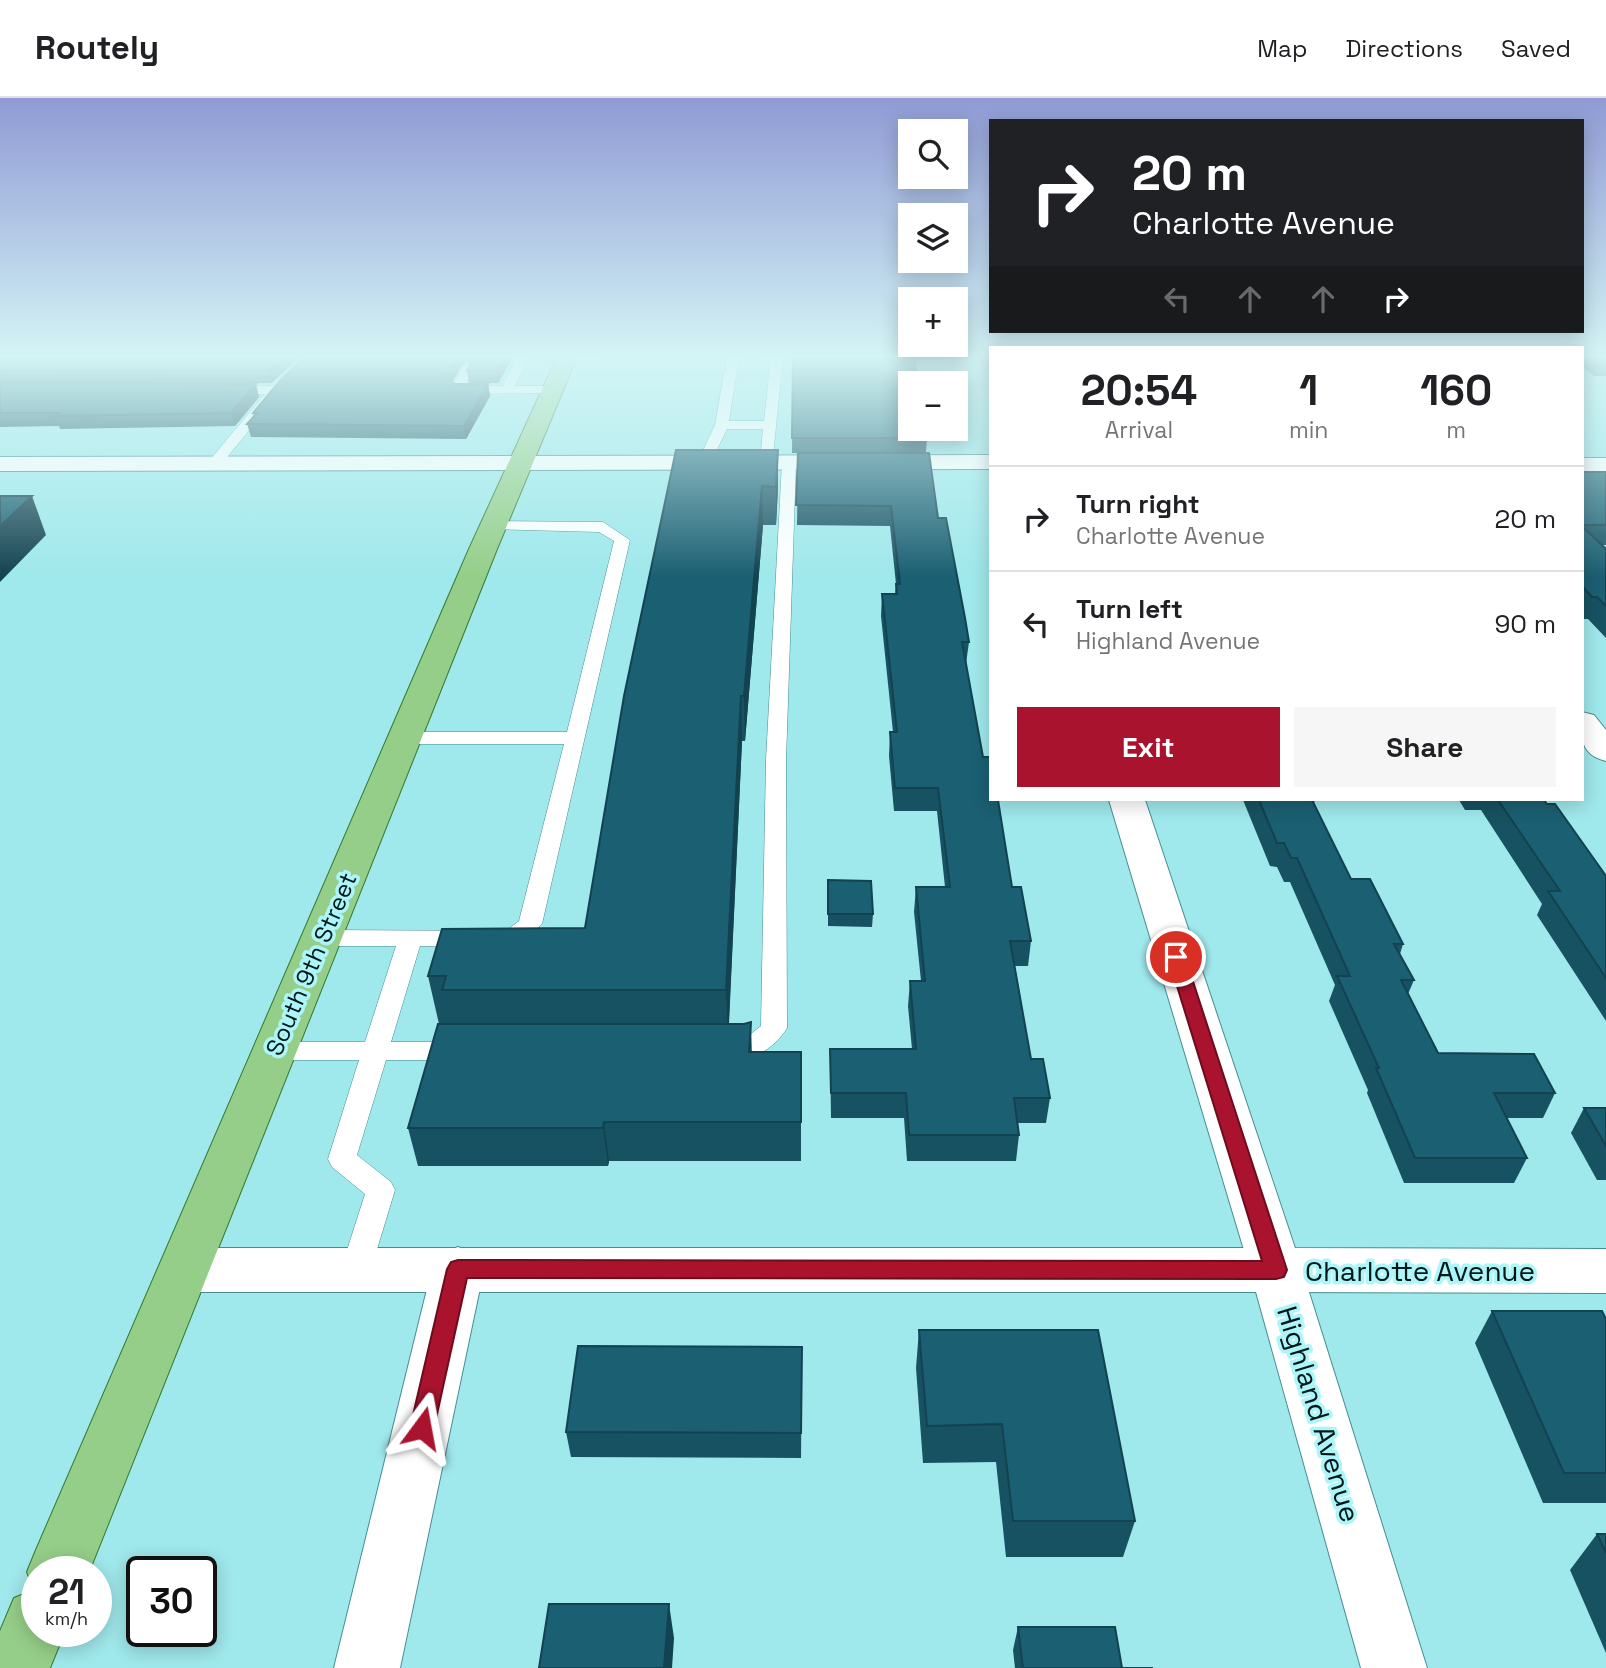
<!DOCTYPE html>
<html lang="en">
<head>
<meta charset="utf-8">
<style>
	:root { --surface:#fff; --page:#f6f6f6; --text:#202124; --muted:#757577; --line:#e0e0e0; --accent:#aa132e }
	body { margin:0; font-family:"Space Grotesk",sans-serif; background:var(--page); color:var(--text); height:100vh; display:flex; flex-direction:column; font-size:26px; white-space:nowrap }
	* { box-sizing:border-box; margin:0 }
	p { font-size:23px; color:var(--muted) }
	.icon { flex:none; width:38px; height:38px; fill:none; stroke:currentColor; stroke-width:2; stroke-linecap:round; stroke-linejoin:round }
	.map { position:relative; flex:1; overflow:hidden }
	.drawer { position:absolute; left:989px; top:248px; width:595px; height:455px; display:flex; flex-direction:column; background:var(--surface); border-radius:0px; box-shadow:0 4px 18px #0003 }
	.drawer>* { flex:none }
	.banner { position:absolute; left:989px; top:21px; width:595px; height:214px; border-radius:0px; box-shadow:0 4px 18px #0003; background:#202124; color:#fff; overflow:hidden }
	.tools { position:absolute; left:898px; top:21px; display:grid; gap:14px }
	.tools a { display:grid; place-items:center; width:70px; height:70px; border-radius:0px; background:var(--surface); box-shadow:0 4px 18px #0003; font-size:35px }
	.speed { position:absolute; left:21px; top:1458px; display:flex; gap:14px; font-size:35px; font-weight:700; text-align:center }
	.speed>* { display:grid; place-content:center; width:91px; height:91px; border-radius:50%; background:var(--surface); box-shadow:0 4px 18px #0003; line-height:1 }
	.speed small { font-size:18px; font-weight:400 }
	.speed .limit { border:4px solid #111; border-radius:10px; background:#fff; color:#111 }
	.pin { position:absolute; display:grid; place-items:center; width:60px; height:60px; color:#fff; margin:-30px; border:4px solid #fff; border-radius:50%; box-shadow:0 2px 7px #0007 }
	.me { position:absolute; width:77px; margin:-38px; rotate:13deg; stroke-linejoin:round; filter:drop-shadow(0 0 5px #0008) }
	.turn { display:flex; align-items:center; gap:24px; height:147px; padding:0 28px; font-size:32px }
	.turn .icon { width:91px; height:91px; stroke-width:2.5 }
	.turn b { display:block; font-size:49px; line-height:60px }
	.lanes { display:flex; align-items:center; height:66px; padding:0 28px; background:#0003; justify-content:center; gap:35px; direction:ltr }
	.lanes .off { opacity:.35 }
	.eta { display:flex; justify-content:space-evenly; align-items:center; height:119px; text-align:center }
	.eta b { font-size:42px; font-weight:800; line-height:49px }
	.cta { display:flex; gap:14px; margin-top:auto; padding:14px 28px }
	.cta a { flex:1; height:80px; border-radius:0px; background:var(--accent); color:#fff; font-size:28px; font-weight:800; line-height:80px; text-align:center }
	.cta a+a { background:var(--page); color:var(--text) }
	ul { padding:0; list-style:none }
	li { display:flex; align-items:center; gap:21px; height:105px; padding:0 28px; border-top:2px solid var(--line) }
	li div { flex:1 }
	li b { display:block; font-size:26px }
	li em { font-style:normal }
	header { display:flex; align-items:center; gap:42px; box-sizing:border-box; height:98px; padding:0 35px; background:var(--surface); border-bottom:2px solid var(--line) }
	header strong { font-size:33px }
	nav { display:flex; gap:38px; margin-inline-start:auto; font-size:24px }
	.map>svg:first-child { display:block }
</style>
</head>
<body>
<header>
<strong>Routely</strong>
<nav><a>Map</a><a>Directions</a><a>Saved</a></nav>
</header>
<div class="map">
<svg width="1606" height="1570" viewBox="0 0 1606 1570">
	<rect width="100%" height="100%" fill="#9fe8eb"/>
	<g fill="none" stroke-linecap="round" stroke-linejoin="round">
		<g stroke="#458d91" stroke-width="1">
			<g id="service">
				<polygon points="304,259 317,259 280,295 219,369 209,369 209,363 265,296 227,296 221,292 222,289 272,288"/>
				<polygon points="517,259 529,259 515,288 552,288 557,289 557,295 456,296 450,292 464,268 468,267 474,271 465,288 503,288"/>
				<polygon points="567,259 601,259 595,263 561,266 561,260"/>
				<polygon points="727,259 739,259 729,323 764,323 771,259 783,259 772,368 762,368 760,365 763,331 727,331 709,368 699,368 697,365 715,327"/>
				<path d="M789,361L796,365L786,662L787,930C772,955 741,969 713,961L709,954L713,947L743,942L761,928L766,662L782,365Z"/>
				<polygon points="493,423 603,424 630,442 542,826 520,847 512,849 420,848 391,944 460,944 469,946 473,953 469,960 460,962 386,962 357,1057 391,1084 395,1092 371,1171 367,1180 356,1184 345,1180 341,1171 365,1096 332,1069 328,1061 359,962 275,962 266,960 262,953 266,946 275,944 365,944 396,848 322,848 314,846 310,840 314,834 322,832 506,833 519,823 564,646 405,646 398,644 395,640 398,636 405,634 567,634 614,443 599,434 488,431 485,428 488,425"/>
			</g>
		</g>
		<g stroke="#458d91" stroke-width="2">
			<g id="minor">
				<path d="M1582,614L1594,617L1606,632V663C1578,656 1582,638 1582,614Z"/>
				<polygon points="1109,702 1145,702 1295,1150 1606,1151 1606,1195 1276,1194 1258,1188 1250,1172"/>
				<polygon points="458,1149 476,1156 484,1171 400,1570 334,1570 432,1171 440,1156"/>
			</g>
		</g>
		<g stroke="#458d91" stroke-width="2">
			<polygon id="tertiary" points="184,1150 1276,1150 1294,1156 1302,1172 1427,1570 1361,1570 1256,1194 184,1194 166,1188 158,1172 166,1156"/>
		</g>
		<g stroke="#458d91" stroke-width="2">
			<g id="secondary">
				<polygon points="990,357 990,371 0,373 0,359"/>
				<rect x="1582" y="360" width="24" height="14"/>
			</g>
		</g>
		<g stroke="#33782d" stroke-width="2">
			<polygon id="primary" points="557,259 577,259 497,451 89,1474 37,1474 37,1533 65,1533 50,1570 0,1570 0,1533 14,1500 34,1492 27,1474 36,1452 469,451"/>
		</g>
		<use href="#service" fill="#fff" fill-rule="evenodd"/>
		<use href="#minor" fill="#fff" fill-rule="evenodd"/>
		<use href="#tertiary" fill="#fff" fill-rule="evenodd"/>
		<use href="#secondary" fill="#fff" fill-rule="evenodd"/>
		<use href="#primary" fill="#95ce88" fill-rule="evenodd"/>
	</g>
	<g fill="#175262">
		<polygon points="0,259 300,259 271,285 60,284 259,299 235,328 60,331 59,328 0,329"/>
		<polygon points="305,259 513,259 498,285 469,285 467,273 471,267 467,264 462,267 452,284 454,286 488,286 490,298 466,341 251,339 247,326 254,319 253,315"/>
		<polygon points="793,259 916,259 916,261 914,261 927,340 926,354 792,355"/>
		<polygon points="1582,259 1606,259 1606,278 1594,278 1582,268"/>
		<polygon points="676,352 778,389 776,427 763,427 745,643 742,643 729,926 752,954 801,954 801,1063 609,1063 608,1068 418,1068 408,1030 439,926 428,878 585,830"/>
		<polygon points="798,355 938,420 969,544 966,566 983,659 1012,789 1031,843 1028,868 1015,868 1031,961 1050,1000 1046,1025 1018,1025 1019,1037 1016,1063 907,1063 904,1020 831,1020 830,951 912,951 908,908 910,883 921,883 914,814 916,789 945,789 937,713 894,713 889,658 890,634 893,634 881,518 882,496 895,496 896,486 890,428 797,427"/>
		<polygon points="1582,374 1606,374 1606,447 1602,447 1606,451 1606,540 1588,521 1583,521 1582,519"/>
		<polygon points="1243,702 1315,702 1314,705 1351,781 1403,846 1400,856 1414,882 1408,896 1438,955 1555,995 1543,1020 1507,1020 1527,1060 1514,1085 1404,1085 1367,995 1368,992 1329,903 1335,887 1290,784 1284,784 1277,769 1270,768"/>
		<polygon points="1459,702 1544,702 1606,778 1606,923 1537,817 1542,806 1481,712 1465,712"/>
		<polygon points="828,782 873,816 872,829 828,828"/>
		<polygon points="1584,1010 1606,1010 1606,1082 1597,1082 1571,1035"/>
		<polygon points="1492,1213 1606,1221 1606,1405 1543,1405 1475,1245"/>
		<polygon points="919,1232 1135,1423 1123,1459 1006,1459 996,1364 923,1365 916,1270"/>
		<polygon points="802,1249 801,1360 571,1359 566,1334"/>
		<polygon points="1597,1436 1606,1436 1606,1555 1570,1472"/>
		<polygon points="1018,1529 1122,1570 1153,1570 1015,1570 1013,1552"/>
	</g>
	<g fill="#134250">
		<polygon points="284,259 300,259 271,285 268,273"/>
		<polygon points="457,259 467,259 467,264 462,267 448,291 446,278"/>
		<polygon points="504,259 513,259 498,285 496,273"/>
		<polygon points="256,286 259,299 235,328 231,315"/>
		<polygon points="488,286 490,298 466,341 464,328"/>
		<polygon points="778,352 778,389 776,427 776,389"/>
		<polygon points="762,388 763,427 745,643 744,598"/>
		<polygon points="32,398 46,437 0,484 0,428"/>
		<polygon points="741,598 742,643 728,941 726,892"/>
		<polygon points="751,924 752,962 749,954"/>
		<polygon points="604,1024 609,1063 608,1068 603,1030"/>
		<polygon points="669,1506 674,1540 672,1570 664,1570"/>
	</g>
	<g fill="#1b5f72" stroke="#134250" stroke-width="2">
		<polygon points="0,259 284,259 268,273 0,272"/>
		<polygon points="305,259 457,259 446,278 454,286 488,286 464,328 247,326 257,315 253,315 279,284"/>
		<polygon points="474,259 504,259 496,273 467,273"/>
		<polygon points="793,259 914,259 918,285 910,285 910,331 925,331 927,340 792,340"/>
		<polygon points="0,284 256,286 231,315 55,318 59,315 0,315"/>
		<polygon points="676,352 778,352 776,389 762,388 744,598 741,598 726,892 442,892 446,878 428,878 442,831 585,830 624,598"/>
		<polygon points="798,355 929,355 938,420 946,420 965,520 969,544 962,544 983,659 990,659 990,702 998,702 1012,789 1021,789 1031,843 1010,843 1031,961 1043,961 1050,1000 1014,1000 1019,1037 909,1037 906,995 831,995 830,951 916,951 910,883 925,883 916,789 950,789 938,690 895,690 890,634 897,634 882,496 897,496 896,486 900,486 891,408 796,407"/>
		<rect x="1582" y="374" width="24" height="53"/>
		<polygon points="0,398 32,398 0,428"/>
		<polygon points="1582,428 1606,451 1606,508 1597,499 1592,499 1582,488"/>
		<polygon points="1259,702 1312,702 1351,781 1370,781 1403,846 1394,846 1414,882 1401,882 1438,955 1534,956 1555,995 1494,995 1527,1060 1415,1060 1376,970 1379,970 1337,878 1350,878 1297,760 1291,760 1284,745 1277,745"/>
		<polygon points="1498,702 1544,702 1547,706 1555,706 1606,778 1606,880 1548,793 1560,793"/>
		<polygon points="828,782 871,783 873,816 828,816"/>
		<polygon points="751,924 749,954 801,954 801,1024 604,1024 603,1030 408,1030 438,926 744,926"/>
		<polygon points="1584,1010 1606,1010 1606,1048"/>
		<polygon points="1492,1213 1602,1213 1606,1221 1606,1375 1564,1375"/>
		<polygon points="919,1232 1098,1232 1135,1423 1013,1423 1002,1326 927,1328"/>
		<polygon points="578,1248 802,1249 801,1335 566,1334"/>
		<polygon points="1597,1436 1606,1436 1606,1455"/>
		<polygon points="549,1506 669,1506 664,1570 539,1570"/>
		<polygon points="1018,1529 1115,1529 1122,1570 1153,1570 1023,1570"/>
	</g>
	<linearGradient id="sky" x2="0" y2="1"><stop stop-color="#8f9ad4"/><stop offset="0.54" stop-color="#d4f5f6"/><stop offset="1" stop-color="#d4f5f6" stop-opacity="0"/></linearGradient>
	<rect width="1606" height="479" fill="url(#sky)"/>
	<polygon fill="#aa132e" stroke="#6e0c1e" stroke-width="2" points="1176,853 1185,859 1287,1172 1284,1179 1276,1181 467,1180 434,1330 430,1338 422,1341 413,1338 410,1330 447,1171 451,1164 458,1162 1262,1163 1168,859"/>
	<g text-anchor="middle" dominant-baseline="central" stroke-width="7" stroke-linejoin="round" paint-order="stroke">
		<g font-size="24" fill="#001718" stroke="#acf5f9">
			<text transform="translate(311 866) rotate(-67)">South 9th Street</text>
		</g>
		<g font-size="28" fill="#001718" stroke="#acf5f9">
			<text x="1420" y="1173">Charlotte Avenue</text>
			<text transform="translate(1319 1316) rotate(73)">Highland Avenue</text>
		</g>
	</g>
</svg>
<div class="tools">
<a><svg class="icon" aria-label="search" viewBox="0 0 24 24"><circle cx="10" cy="10" r="6"/><path d="M15 15l6 6"/></svg></a>
<a><svg class="icon" aria-label="layers" viewBox="0 0 24 24"><path d="M12 4l9 5-9 5-9-5zM3 14l9 5 9-5"/></svg></a>
<a>+</a>
<a>−</a>
</div>
<div class="speed"><div>21<small>km/h</small></div><div class="limit">30</div></div>
<div class="pin" style="left:1176px;top:859px;background:#d93025"><svg class="icon" aria-label="arrive" viewBox="0 0 24 24"><path d="M6 21V4h12l-3 4 3 4H6"/></svg></div>
<svg class="me" style="left:422px;top:1330px" viewBox="-20 -20 40 40"><path d="M0-17L14 15 0 8-14 15z" fill="#aa132e" stroke="#fff" stroke-width="4"/></svg>
<div class="banner">
<div class="turn"><svg class="icon" aria-label="right" viewBox="0 0 24 24"><path d="M7 20v-9h11M14 6l5 5-5 5"/></svg><div><b>20 m</b>Charlotte Avenue</div></div>
<div class="lanes"><svg class="icon off" aria-label="left" viewBox="0 0 24 24"><path d="M17 20v-9H6M10 6l-5 5 5 5"/></svg><svg class="icon off" aria-label="ahead" viewBox="0 0 24 24"><path d="M12 20V5M6 11l6-6 6 6"/></svg><svg class="icon off" aria-label="ahead" viewBox="0 0 24 24"><path d="M12 20V5M6 11l6-6 6 6"/></svg><svg class="icon" aria-label="right" viewBox="0 0 24 24"><path d="M7 20v-9h11M14 6l5 5-5 5"/></svg></div>
</div>
<section class="drawer">
<div class="eta">
<div><b>20:54</b><p>Arrival</p></div>
<div><b>1</b><p>min</p></div>
<div><b>160</b><p>m</p></div>
</div>
<ul>
<li><svg class="icon" aria-label="right" viewBox="0 0 24 24"><path d="M7 20v-9h11M14 6l5 5-5 5"/></svg><div><b>Turn right</b><p>Charlotte Avenue</p></div><em>20 m</em></li>
<li><svg class="icon" aria-label="left" viewBox="0 0 24 24"><path d="M17 20v-9H6M10 6l-5 5 5 5"/></svg><div><b>Turn left</b><p>Highland Avenue</p></div><em>90 m</em></li>
</ul>
<div class="cta"><a>Exit</a><a>Share</a></div>
</section>
</div>
</body>
</html>
